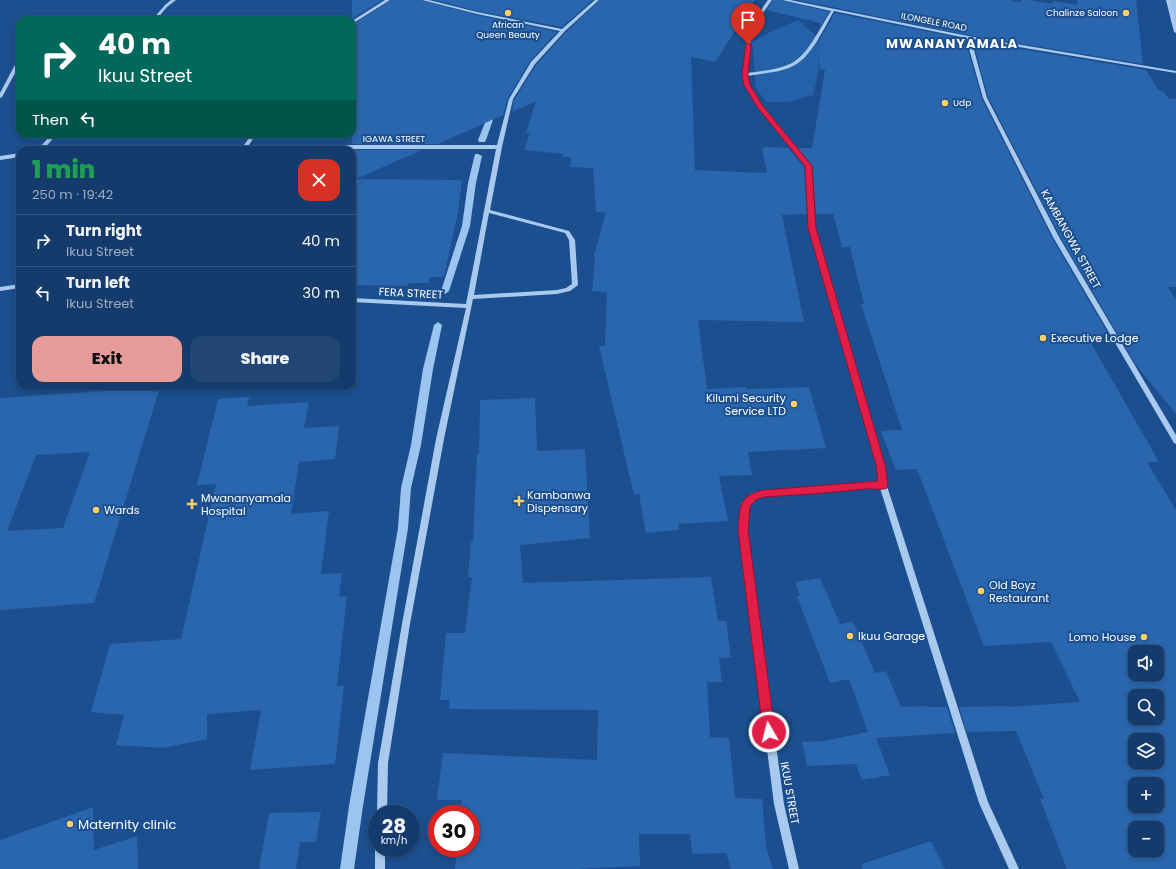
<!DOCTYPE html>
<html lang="en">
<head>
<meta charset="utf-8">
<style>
	:root { --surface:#143b6b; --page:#214673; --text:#f1f3f6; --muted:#9dadc1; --line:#33557e; --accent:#e69b98 }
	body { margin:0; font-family:Poppins,sans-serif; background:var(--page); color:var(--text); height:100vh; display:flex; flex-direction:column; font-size:15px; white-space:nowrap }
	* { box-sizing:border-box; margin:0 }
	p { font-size:13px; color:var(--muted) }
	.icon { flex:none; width:22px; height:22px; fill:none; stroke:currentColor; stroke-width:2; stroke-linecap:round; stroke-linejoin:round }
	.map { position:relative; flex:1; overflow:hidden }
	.side { position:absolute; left:16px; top:146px; width:340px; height:244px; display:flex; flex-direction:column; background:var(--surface); border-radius:12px; box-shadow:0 2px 6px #0003,0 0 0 1px var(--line) }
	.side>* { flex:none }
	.top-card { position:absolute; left:16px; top:16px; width:340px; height:122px; border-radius:12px; box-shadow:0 2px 6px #0003,0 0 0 1px var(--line); background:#00695c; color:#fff; overflow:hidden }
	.buttons { position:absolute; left:1128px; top:645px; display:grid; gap:8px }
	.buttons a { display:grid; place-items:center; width:36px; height:36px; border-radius:8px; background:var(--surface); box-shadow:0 2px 6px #0003,0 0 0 1px var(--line); font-size:20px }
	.speed { position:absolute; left:368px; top:805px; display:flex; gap:8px; font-size:20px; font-weight:700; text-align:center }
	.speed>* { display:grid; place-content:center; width:52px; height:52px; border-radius:50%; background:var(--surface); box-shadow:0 2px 6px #0003,0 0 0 1px var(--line); line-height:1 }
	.speed small { font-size:10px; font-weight:400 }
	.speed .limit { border:6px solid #d22; background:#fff; color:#111 }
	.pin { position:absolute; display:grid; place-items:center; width:34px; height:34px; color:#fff; margin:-41px -17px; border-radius:50% 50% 50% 0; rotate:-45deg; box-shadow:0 0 4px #0007 }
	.pin .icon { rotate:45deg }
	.me { position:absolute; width:44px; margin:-22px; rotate:352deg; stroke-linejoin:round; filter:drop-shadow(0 0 3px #0008) }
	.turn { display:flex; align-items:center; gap:14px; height:84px; padding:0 16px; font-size:18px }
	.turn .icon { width:52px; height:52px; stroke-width:2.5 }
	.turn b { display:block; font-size:28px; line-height:34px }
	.then { display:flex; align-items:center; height:38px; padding:0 16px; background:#0003; gap:8px; font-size:15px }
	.round { display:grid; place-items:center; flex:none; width:42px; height:42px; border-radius:12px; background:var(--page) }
	.head { display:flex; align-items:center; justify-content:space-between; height:68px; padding:0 16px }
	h1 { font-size:24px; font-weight:800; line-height:30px; color:#1e9e55 }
	.action { display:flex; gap:8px; margin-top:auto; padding:8px 16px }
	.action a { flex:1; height:46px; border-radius:12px; background:var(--accent); color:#111; font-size:16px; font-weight:800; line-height:46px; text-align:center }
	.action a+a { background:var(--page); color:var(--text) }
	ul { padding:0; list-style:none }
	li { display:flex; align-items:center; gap:12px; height:52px; padding:0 16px; border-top:1px solid var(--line) }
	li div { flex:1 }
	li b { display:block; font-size:15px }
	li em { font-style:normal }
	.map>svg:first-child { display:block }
</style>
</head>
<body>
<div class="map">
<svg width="1176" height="869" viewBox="0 0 1176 869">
	<rect width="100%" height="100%" fill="#1b4f8f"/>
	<polygon fill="#2461a8" points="798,20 822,42 818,75 813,95 788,102 766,102 756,88 752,42 774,30"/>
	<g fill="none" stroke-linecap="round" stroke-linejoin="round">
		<g fill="#9cc4f0" fill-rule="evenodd">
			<polygon points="1170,0 1176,0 1176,26 1171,22"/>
			<polygon points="494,106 497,108 486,140 485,142 479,142 478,140 491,108"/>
			<polygon points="475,154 478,154 482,156 476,183 470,226 449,291 445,294 441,291 462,226 468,183"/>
			<polygon points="438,322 442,325 433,369 421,445 411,488 408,528 363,806 354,869 340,869 349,806 398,528 401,488 411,445 423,369 434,325"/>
		</g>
	</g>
	<g fill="#2a66ad" fill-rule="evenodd">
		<polygon points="352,0 382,0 352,19"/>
		<polygon points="391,0 421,0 477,15 557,32 530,61 508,98 503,115 438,144 352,144 352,25"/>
		<polygon points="435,0 593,0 562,27 477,11"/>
		<polygon points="600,0 755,0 715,62 691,57 695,170 767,173 762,148 766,147 788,148 804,167 807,214 782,215 804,322 698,320 707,389 746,387 747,389 753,389 809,387 826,448 748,452 752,475 719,476 728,521 678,524 679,530 646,533 639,494 634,495 599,346 605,346 607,292 592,291 595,260 594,256 606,212 596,212 593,168 570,167 571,157 563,157 563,154 524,150 530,133 526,133 536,101 512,112 514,100 536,65 566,32"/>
		<polygon points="773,0 781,0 829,12 820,27 820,23 767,10"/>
		<polygon points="798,0 1010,0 1022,2 1022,0 1028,0 1053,4 1053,1 1077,5 1077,0 1136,0 1143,64 968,35"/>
		<path d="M835,13L965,39L982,99L1052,238L1107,332L1091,343L1159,462H1147L1176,510V869H1067L1040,799H1044L1016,731L967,732L959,707L1007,706V707L1080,702L1051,642L984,646L917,469L896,470L881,431L902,430L861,304H864L850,247H842L833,214H816L812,166L798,148H812L825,70L820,69V39ZM1135,652H1157V674H1135ZM1135,696H1157V718H1135ZM1135,740H1157V762H1135ZM1135,784H1157V806H1135ZM1135,828H1157V850H1135Z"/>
		<polygon points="973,41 1146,70 1159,91 1163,91 1168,98 1176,99 1176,287 1168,287 1176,300 1176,414 1136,365 1060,236 988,97"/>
		<polygon points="352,150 422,150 356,179 462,180 458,212 444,277 430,277 429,283 409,283 408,286 352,285"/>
		<path d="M160,387L94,603L0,610V398ZM90,452L63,528L7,531L36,455Z"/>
		<polygon points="249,397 247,406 309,402 304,428 339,426 335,459 299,462 291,514 329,511 321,574 342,573 339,597 347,596 337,686 344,686 335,764 250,770 261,710 207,714 207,739 163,748 116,745 124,715 91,712 110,644 181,639 216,484 197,485 218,399"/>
		<polygon points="535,398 537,451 585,449 590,538 520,545 523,583 711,577 718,621 726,621 731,657 719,658 722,682 707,682 710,737 729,738 735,798 762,799 766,847 773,869 731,869 726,853 692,854 690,834 639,834 640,866 575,869 455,869 457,848 471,848 471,814 460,814 462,800 437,800 443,753 597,760 598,710 449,709 450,700 440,700 446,633 465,633 472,577 468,577 471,542 473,541 477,454 479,454 480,400"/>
		<polygon points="820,578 840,624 853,622 875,673 886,671 901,707 928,706 928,707 947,707 955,733 876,738 890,775 862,780 856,764 807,766 802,742 824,741 868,732 849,679 830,683 797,596 800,595 795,582"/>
		<polygon points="93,807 94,850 137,836 138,869 0,869 0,840"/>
		<polygon points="321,812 316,842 300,842 296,869 259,869 269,813"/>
		<polygon points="931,841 945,869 862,869 862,864"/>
	</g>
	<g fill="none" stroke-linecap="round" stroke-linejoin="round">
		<g fill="#a9c9ee" fill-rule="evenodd">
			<polygon points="171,0 176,0 167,7 156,20 152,20 165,5"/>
			<polygon points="385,0 390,0 352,24 352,21"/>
			<path d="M422,0H429L477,12L562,29L595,0H599L565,31L535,64L513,99L502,147L490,210L569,231L575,240L578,285L570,291L557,294L473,299L444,439L410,624L388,763L387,814H377L378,763L402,624L436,439L466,308L352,302V298L466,304L496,149H126L69,150L72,148L126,145H244L252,134H256L249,145H497L509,99L531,62L560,31L477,14ZM489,213L565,233L569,240L572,284L566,288L557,290L474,295Z"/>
			<path d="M768,0H772L758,20L751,37L747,73C761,71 777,70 790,64C808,56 820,27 831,11L782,0H790L968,36L1176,71V73L971,39L987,98L1059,237L1176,435V444L1174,443L1053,237L983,98L966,38L834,11C824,28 811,58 793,66C779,73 763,73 747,76L749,85L762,105L811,166L815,228L885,465L887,486L988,802L1019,869H1009L979,803L880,488L872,487L832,492L763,496L757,498L749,505L747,530L784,804L799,869H789L774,804L739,530L741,504L751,494L763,490L832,486L872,481L879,482L877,465L809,228L805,166L758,107L745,85L743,75L747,37L754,20Z"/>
			<polygon points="1166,0 1170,0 1176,23 1176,33 1174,32"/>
			<polygon points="18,59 20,59 20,64 2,97 0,98 0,93"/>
			<polygon points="52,134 57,134 43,150 37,150"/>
			<polygon points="20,153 20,157 0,160 0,156"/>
			<polygon points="20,284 20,288 0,291 0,287"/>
			<polygon points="377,844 377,848 385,848 385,869 375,869 375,848"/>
		</g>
	</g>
	<path fill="#e11d48" stroke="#92132f" d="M746,43L751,44L748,75L750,85L762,105L812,166L816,228L885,465L888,486L887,488C880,491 872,488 865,489C831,493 798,495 764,497L757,499L750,506L748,530L775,732L773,736L769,738L765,736L763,732L738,530C740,506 738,496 764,490L878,481L876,465L808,228L805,166L757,107L744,85L742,75Z"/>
	<g fill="#ffd166" stroke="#1b4f8f" stroke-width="1.5">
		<circle cx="508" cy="13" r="4"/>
		<circle cx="1126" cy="13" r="4"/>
		<circle cx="945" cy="103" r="4"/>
		<circle cx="1043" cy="338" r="4"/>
		<circle cx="794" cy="404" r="4"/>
		<path d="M517 495h4v4h4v4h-4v4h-4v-4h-4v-4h4z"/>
		<path d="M190 498h4v4h4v4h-4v4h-4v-4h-4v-4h4z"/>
		<circle cx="96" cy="510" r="4"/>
		<circle cx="981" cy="591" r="4"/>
		<circle cx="850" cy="636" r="4"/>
		<circle cx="1144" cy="637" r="4"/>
		<circle cx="70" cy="824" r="4"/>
	</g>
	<g text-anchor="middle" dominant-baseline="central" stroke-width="4" stroke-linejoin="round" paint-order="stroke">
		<g font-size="9" fill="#fff" stroke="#1b4f8f" text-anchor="end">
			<text x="1118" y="13">Chalinze Saloon</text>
			<text x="508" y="25" text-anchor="middle">African<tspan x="508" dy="10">Queen Beauty</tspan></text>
			<text x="953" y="103" text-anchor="start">Udp</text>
		</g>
		<g font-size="9" fill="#fff" stroke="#1b4f8f">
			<text transform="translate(934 22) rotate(11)">ILONGELE ROAD</text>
			<text x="394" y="139">IGAWA STREET</text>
		</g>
		<g font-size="11" fill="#fff" stroke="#1b4f8f">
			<text transform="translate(1071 239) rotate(61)">KAMBANGWA STREET</text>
			<text transform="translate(411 293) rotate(3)">FERA STREET</text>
			<text transform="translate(790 793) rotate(80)">IKUU STREET</text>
		</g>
		<g font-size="11" fill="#fff" stroke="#1b4f8f" text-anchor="start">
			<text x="1051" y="338">Executive Lodge</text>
			<text x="786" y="398" text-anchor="end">Kilumi Security<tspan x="786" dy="13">Service LTD</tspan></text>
			<text x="527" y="495">Kambanwa<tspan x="527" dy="13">Dispensary</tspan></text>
			<text x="201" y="498">Mwananyamala<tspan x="201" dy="13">Hospital</tspan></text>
			<text x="104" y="510">Wards</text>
			<text x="989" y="585">Old Boyz<tspan x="989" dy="13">Restaurant</tspan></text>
			<text x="858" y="636">Ikuu Garage</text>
			<text x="1136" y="637" text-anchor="end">Lomo House</text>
		</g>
		<g font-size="13" font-weight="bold" letter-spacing="1" fill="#fff" stroke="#1b4f8f">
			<text x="952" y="43">MWANANYAMALA</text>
		</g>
		<g font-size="13" fill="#fff" stroke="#1b4f8f" text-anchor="start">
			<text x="78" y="824">Maternity clinic</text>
		</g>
	</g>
</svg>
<div class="buttons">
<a><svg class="icon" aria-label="sound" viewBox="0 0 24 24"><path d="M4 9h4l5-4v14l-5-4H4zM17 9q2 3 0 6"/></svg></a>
<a><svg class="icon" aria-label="search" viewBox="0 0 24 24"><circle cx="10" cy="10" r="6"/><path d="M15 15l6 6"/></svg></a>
<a><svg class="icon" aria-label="layers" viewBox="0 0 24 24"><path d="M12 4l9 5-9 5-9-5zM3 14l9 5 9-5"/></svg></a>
<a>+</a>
<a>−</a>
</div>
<div class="speed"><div>28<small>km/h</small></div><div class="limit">30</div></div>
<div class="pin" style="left:748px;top:44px;background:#d93025"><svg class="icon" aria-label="arrive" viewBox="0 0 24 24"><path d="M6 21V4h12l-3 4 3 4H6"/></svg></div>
<svg class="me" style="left:769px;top:732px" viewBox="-20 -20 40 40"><circle r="17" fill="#e11d48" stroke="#fff" stroke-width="3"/><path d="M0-11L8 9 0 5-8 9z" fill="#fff"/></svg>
<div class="top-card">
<div class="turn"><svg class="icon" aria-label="right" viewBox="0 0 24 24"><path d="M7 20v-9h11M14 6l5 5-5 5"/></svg><div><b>40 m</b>Ikuu Street</div></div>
<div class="then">Then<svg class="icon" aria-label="left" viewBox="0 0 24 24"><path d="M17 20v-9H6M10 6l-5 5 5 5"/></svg></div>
</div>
<section class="side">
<div class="head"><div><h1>1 min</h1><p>250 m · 19:42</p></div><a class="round" style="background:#d93025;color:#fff"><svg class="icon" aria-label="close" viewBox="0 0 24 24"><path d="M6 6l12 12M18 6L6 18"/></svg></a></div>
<ul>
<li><svg class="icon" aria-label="right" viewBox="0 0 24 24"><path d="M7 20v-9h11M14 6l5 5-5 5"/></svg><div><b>Turn right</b><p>Ikuu Street</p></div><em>40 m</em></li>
<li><svg class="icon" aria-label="left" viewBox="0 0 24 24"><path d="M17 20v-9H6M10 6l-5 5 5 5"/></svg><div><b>Turn left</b><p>Ikuu Street</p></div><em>30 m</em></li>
</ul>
<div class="action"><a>Exit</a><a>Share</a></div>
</section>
</div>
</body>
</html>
